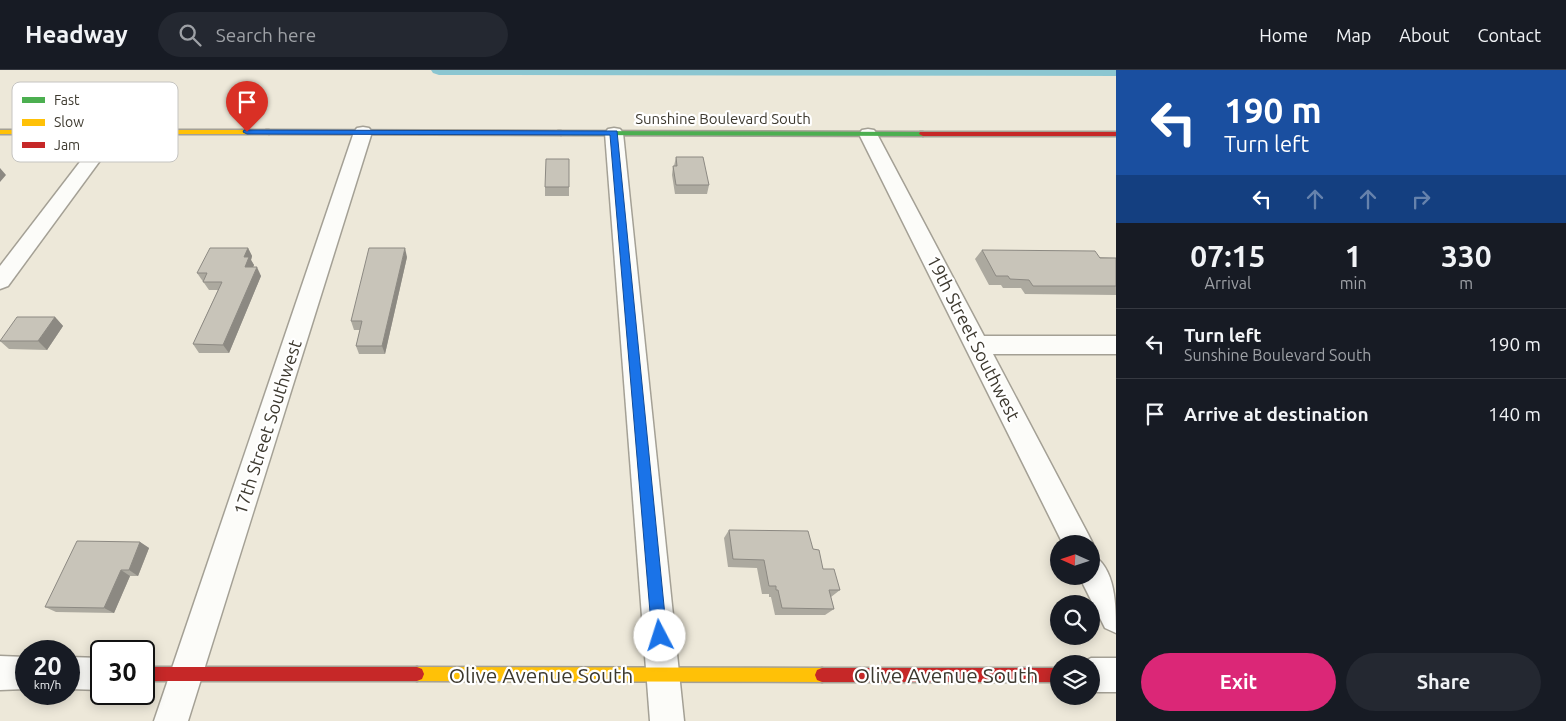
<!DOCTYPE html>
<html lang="en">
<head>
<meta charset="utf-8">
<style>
	:root { --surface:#171b24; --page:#242831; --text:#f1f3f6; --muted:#9ea1a6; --line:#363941; --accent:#db2777 }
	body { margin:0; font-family:Ubuntu,sans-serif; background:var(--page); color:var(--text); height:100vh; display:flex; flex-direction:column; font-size:19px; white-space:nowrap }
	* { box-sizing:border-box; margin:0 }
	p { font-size:16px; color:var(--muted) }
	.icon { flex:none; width:28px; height:28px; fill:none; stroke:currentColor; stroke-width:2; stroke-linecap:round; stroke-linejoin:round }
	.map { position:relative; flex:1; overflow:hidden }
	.drawer { display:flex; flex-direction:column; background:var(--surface); width:450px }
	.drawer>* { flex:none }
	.top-card { background:#1a4fa0; color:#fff; overflow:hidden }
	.needle { width:32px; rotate:273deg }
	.controls { position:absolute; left:1050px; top:465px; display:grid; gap:10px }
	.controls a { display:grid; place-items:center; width:50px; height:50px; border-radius:50%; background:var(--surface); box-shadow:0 2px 12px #0003; font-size:25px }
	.speed { position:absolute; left:15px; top:570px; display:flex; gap:10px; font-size:25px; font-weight:700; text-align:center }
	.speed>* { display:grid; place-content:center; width:65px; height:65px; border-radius:50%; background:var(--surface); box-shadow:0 2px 12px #0003; line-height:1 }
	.speed small { font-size:12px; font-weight:400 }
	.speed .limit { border:2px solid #111; border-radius:8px; background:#fff; color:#111 }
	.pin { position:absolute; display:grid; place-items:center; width:42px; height:42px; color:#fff; margin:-51px -21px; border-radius:50% 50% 50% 0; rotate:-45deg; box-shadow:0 0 5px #0007 }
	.pin .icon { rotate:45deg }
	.me { position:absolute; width:55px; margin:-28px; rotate:355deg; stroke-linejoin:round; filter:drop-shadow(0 0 4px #0008) }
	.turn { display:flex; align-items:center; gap:18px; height:105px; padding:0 25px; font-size:22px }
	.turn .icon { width:65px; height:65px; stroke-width:2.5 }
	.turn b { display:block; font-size:35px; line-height:42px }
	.lanes { display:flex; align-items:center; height:48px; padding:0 25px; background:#0003; justify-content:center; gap:25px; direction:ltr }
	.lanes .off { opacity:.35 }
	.eta { display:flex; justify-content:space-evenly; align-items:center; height:85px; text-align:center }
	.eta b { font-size:30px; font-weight:700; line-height:35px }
	.cta { display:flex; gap:10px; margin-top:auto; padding:10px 25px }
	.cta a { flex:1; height:58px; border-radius:30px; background:var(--accent); color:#fff; font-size:20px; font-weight:700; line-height:58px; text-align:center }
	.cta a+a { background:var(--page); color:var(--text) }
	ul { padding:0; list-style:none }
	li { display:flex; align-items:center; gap:15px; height:70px; padding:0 25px; border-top:1px solid var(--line) }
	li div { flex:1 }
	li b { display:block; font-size:19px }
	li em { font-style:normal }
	header { display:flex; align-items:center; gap:30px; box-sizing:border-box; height:70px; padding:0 25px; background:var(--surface); border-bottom:1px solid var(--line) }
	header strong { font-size:24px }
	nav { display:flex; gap:28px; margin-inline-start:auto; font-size:18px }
	.search { width:350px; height:45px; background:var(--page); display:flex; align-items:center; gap:12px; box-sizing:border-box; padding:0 18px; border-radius:28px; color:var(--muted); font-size:19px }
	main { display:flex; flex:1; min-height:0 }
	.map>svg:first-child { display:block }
</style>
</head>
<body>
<header>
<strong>Headway</strong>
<div class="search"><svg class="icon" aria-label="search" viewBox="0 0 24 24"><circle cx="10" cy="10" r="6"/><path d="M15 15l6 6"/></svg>Search here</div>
<nav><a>Home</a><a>Map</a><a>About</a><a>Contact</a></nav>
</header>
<main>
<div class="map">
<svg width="1116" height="651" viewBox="0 0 1116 651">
	<rect width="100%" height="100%" fill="#ede8d9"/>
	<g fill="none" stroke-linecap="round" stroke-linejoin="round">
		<polygon fill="#8bc6d1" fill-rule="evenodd" points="431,0 1116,0 1116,6 439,5 433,3"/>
		<g stroke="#a4a095" stroke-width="3">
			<g id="street">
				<polygon points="112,57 118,58 121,62 8,216 0,219 0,196 106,58"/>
				<polygon points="363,57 369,58 372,62 188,651 154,651 354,62 357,58"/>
				<polygon points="614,58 620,59 623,63 684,651 650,651 605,63 608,59"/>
				<polygon points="868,59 874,60 877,64 984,266 1116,266 1116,284 993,284 1088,464 1093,474 1091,477 1091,474 1063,474 859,64 862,60"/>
				<path d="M1091,484C1116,497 1116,536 1116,563L1105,558L1079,506H1091Z"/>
				<polygon points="0,586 26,587 26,619 0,620"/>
				<polygon points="69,587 101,588 101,620 69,619"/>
				<polygon points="1091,588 1116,588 1116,622 1091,622 1091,594 1079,594"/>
			</g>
		</g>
		<g stroke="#a4a095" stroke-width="3">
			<polygon id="fast" points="558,61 923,62 927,64 923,66 561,65 557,63"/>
		</g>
		<g stroke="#a4a095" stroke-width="3">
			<g id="slow">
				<polygon points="0,60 269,60 273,62 269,64 0,64"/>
				<polygon points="417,597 822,598 827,600 829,605 827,610 822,612 417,611 412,609 410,604 412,599"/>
			</g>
		</g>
		<g stroke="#a4a095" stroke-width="3">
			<g id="jam">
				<polygon points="266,60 561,61 565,63 561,65 269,64 265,62"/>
				<polygon points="920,62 1116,62 1116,66 923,66 919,64"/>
				<polygon points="144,597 417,597 422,599 424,604 422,609 417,611 144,611"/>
				<polygon points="822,598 1059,598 1059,612 822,612 817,610 815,605 817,600"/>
			</g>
		</g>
		<use href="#street" fill="#fcfcf9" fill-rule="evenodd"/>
		<use href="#fast" fill="#4caf50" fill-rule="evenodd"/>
		<use href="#slow" fill="#ffc107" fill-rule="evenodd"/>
		<use href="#jam" fill="#c62828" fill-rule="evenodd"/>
	</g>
	<g fill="#aca99f">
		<polygon points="676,87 709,115 707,124 675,124 672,105 673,96 674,96"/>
		<polygon points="569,89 569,126 545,126 545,117"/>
		<polygon points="248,178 252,186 251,190 254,195 253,197 261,206 229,283 199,283 193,274 218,220 209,220 197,203"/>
		<polygon points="982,180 1116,188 1116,225 1025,224 1021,218 1003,218 1001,215 989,215 975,189"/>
		<polygon points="407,187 385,284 359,284 356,276 360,260 354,260 351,251"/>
		<polygon points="55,247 63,256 47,280 9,279 0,271"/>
		<polygon points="729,460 813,479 823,499 840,520 831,527 834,539 825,545 775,545 771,527 769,527 769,524 762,524 757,498 728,497 724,468"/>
		<polygon points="140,472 149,478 138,506 130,506 114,543 56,542 45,537"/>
	</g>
	<g fill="#8c8982">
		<polygon points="0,98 6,105 0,112"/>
		<polygon points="248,178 252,186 251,190 254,195 249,206 245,197 244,187"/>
		<polygon points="405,178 407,187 385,284 382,276"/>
		<polygon points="257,197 261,206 229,283 223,275"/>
		<polygon points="55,247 63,256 47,280 38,271"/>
		<polygon points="140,472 149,478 138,506 129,500"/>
		<polygon points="121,500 130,506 114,543 104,538"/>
	</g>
	<g fill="#c8c4b9" stroke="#8c8982">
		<polygon points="676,87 703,87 709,115 676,115 673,96 677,96"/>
		<polygon points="546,89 569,89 569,117 545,117"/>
		<polygon points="210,178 248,178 244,187 249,187 245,197 257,197 223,275 193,274 222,212 203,212 207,203 197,203"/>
		<polygon points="369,178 405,178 382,276 356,276 362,251 351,251"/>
		<polygon points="982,180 1095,181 1100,188 1116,188 1116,216 1033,216 1029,210 1010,209 1008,206 996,206"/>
		<polygon points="17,247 55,247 38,271 0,271"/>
		<polygon points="729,460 808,461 813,479 819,480 823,499 834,499 840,520 829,520 834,539 782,538 778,520 776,520 776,516 769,516 764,490 733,489"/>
		<polygon points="77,471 140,472 129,500 121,500 104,538 45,537"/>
	</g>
	<polygon fill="#1a73e8" stroke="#114b97" points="244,60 617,61 667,566 665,571 660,574 655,571 652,566 610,65 247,64 243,62"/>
	<g text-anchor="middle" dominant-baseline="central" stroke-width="4.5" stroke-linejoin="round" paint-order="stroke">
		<g font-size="15" fill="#3d392f" stroke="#fff">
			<text x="723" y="48">Sunshine Boulevard South</text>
		</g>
		<g font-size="18" fill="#3d392f" stroke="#fff">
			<text transform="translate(974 268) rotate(63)">19th Street Southwest</text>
			<text transform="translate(267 357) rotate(-72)">17th Street Southwest</text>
		</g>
		<g font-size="21" fill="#3d392f" stroke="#fff">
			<text x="541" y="605">Olive Avenue South</text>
			<text x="946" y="605">Olive Avenue South</text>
		</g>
	</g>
	<rect x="12" y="12" width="166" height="80" rx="8" fill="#fff" stroke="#c5c4c1" stroke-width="1"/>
	<rect x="22" y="27" width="23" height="6" fill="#4caf50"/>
	<rect x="22" y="49" width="23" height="7" fill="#ffc107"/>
	<rect x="22" y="72" width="23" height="6" fill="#c62828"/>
	<g font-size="14" fill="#3d392f">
		<text x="54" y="35">Fast</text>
		<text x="54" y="57">Slow</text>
		<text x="54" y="80">Jam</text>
	</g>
</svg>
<div class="controls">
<a><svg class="needle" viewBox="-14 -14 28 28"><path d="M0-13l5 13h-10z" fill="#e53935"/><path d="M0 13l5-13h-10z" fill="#9ea1a6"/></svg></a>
<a><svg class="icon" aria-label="search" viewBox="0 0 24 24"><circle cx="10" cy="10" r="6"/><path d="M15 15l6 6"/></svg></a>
<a><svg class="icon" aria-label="layers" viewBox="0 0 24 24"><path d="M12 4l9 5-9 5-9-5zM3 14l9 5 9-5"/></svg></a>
</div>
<div class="speed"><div>20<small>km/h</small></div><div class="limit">30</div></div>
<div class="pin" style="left:247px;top:62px;background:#d93025"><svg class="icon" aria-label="arrive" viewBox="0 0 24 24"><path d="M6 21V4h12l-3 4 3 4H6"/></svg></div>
<svg class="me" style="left:660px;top:566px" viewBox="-20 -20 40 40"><circle r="19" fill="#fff"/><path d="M0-13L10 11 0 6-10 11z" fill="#1a73e8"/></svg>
</div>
<section class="drawer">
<div class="top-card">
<div class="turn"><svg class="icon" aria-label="left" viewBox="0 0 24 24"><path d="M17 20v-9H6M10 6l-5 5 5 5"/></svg><div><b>190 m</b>Turn left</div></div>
<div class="lanes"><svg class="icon" aria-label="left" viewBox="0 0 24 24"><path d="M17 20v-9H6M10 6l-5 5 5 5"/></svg><svg class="icon off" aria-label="ahead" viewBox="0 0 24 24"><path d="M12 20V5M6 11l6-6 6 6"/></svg><svg class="icon off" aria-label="ahead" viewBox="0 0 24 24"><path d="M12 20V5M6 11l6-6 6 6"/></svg><svg class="icon off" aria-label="right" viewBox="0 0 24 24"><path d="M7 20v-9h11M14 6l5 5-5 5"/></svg></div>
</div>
<div class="eta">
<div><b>07:15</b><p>Arrival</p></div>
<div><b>1</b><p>min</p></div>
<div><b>330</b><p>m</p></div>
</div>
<ul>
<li><svg class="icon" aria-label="left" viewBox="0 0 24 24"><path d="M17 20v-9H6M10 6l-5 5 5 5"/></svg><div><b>Turn left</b><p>Sunshine Boulevard South</p></div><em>190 m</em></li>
<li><svg class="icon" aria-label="arrive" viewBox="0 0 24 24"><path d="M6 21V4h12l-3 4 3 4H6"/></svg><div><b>Arrive at destination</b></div><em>140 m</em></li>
</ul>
<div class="cta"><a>Exit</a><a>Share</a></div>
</section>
</main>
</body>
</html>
